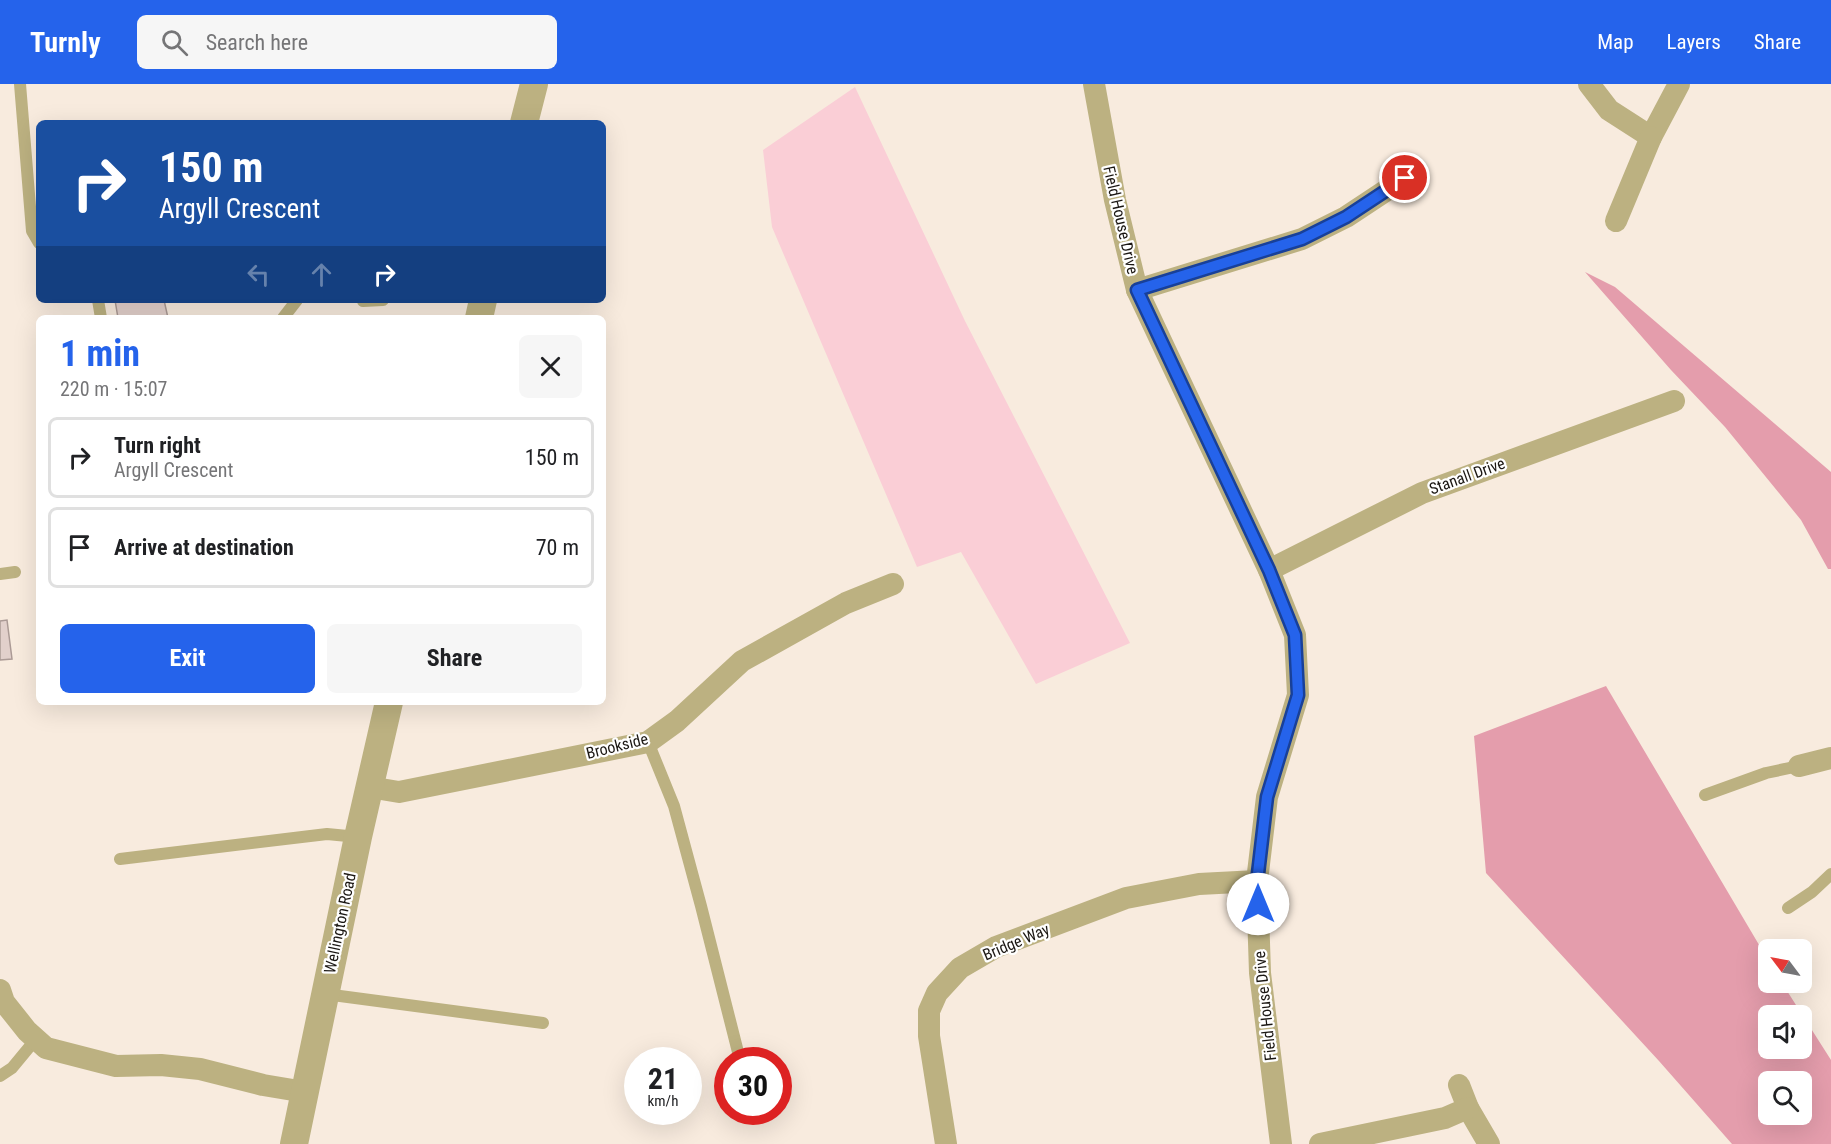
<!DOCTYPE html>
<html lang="en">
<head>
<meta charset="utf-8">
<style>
	:root { --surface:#fff; --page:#f6f6f6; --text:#202124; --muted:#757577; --line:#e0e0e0; --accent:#2563eb }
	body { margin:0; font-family:"Roboto Condensed",sans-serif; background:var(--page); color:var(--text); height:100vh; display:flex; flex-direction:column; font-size:22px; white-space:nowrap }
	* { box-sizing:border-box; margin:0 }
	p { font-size:20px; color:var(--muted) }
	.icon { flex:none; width:33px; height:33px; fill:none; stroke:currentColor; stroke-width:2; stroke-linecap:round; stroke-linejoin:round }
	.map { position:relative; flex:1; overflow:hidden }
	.panel { position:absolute; left:36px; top:231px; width:570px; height:390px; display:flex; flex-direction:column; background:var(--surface); border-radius:9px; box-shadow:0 6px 24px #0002 }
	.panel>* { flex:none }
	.hud { position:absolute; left:36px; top:36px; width:570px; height:183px; border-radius:9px; box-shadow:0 6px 24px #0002; background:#1a4fa0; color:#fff; overflow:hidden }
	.needle { width:39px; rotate:302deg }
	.tools { position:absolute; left:1758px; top:855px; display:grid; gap:12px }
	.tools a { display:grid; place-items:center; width:54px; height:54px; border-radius:9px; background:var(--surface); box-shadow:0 6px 24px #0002; font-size:30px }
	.speed { position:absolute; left:624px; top:963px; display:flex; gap:12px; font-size:30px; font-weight:700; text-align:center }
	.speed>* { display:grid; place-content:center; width:78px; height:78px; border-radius:50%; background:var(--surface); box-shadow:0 6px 24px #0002; line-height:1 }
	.speed small { font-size:15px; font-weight:400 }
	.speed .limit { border:9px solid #d22; background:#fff; color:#111 }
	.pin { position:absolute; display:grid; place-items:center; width:51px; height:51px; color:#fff; margin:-26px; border:3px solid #fff; border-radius:50%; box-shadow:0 2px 6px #0007 }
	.me { position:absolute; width:66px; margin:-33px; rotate:0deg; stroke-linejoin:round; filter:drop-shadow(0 0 4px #0008) }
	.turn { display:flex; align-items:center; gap:21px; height:126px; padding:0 24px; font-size:27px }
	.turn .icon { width:78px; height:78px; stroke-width:2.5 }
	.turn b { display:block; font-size:42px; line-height:51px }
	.lanes { display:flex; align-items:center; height:57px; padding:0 24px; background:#0003; justify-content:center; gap:30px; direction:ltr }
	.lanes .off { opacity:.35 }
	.round { display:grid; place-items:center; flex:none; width:63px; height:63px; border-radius:9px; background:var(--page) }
	.head { display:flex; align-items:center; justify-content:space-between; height:102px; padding:0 24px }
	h1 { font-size:36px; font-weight:700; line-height:45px; color:var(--accent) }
	.cta { display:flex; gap:12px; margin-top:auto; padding:12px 24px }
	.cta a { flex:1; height:69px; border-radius:9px; background:var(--accent); color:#fff; font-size:24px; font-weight:700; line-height:69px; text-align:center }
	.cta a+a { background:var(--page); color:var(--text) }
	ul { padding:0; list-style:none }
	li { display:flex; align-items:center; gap:18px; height:81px; margin:0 12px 9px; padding:0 12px; border:3px solid var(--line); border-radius:9px }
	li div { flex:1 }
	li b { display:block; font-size:22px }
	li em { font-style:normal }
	header { display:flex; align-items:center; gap:36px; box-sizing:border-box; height:84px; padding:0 30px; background:var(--accent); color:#fff }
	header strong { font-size:28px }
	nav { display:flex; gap:33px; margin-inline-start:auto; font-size:21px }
	.search { width:420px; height:54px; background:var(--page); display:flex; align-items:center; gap:15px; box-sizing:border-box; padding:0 21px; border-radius:9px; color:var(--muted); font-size:22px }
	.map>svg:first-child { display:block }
</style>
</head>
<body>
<header>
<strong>Turnly</strong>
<div class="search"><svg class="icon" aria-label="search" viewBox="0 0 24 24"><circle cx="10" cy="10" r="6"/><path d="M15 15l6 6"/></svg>Search here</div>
<nav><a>Map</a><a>Layers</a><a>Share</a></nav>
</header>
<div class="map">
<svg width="1831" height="1060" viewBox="0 0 1831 1060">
	<rect width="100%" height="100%" fill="#f8ebde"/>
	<polygon fill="#faced6" points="855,3 965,237 1130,559 1036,600 961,468 917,483 772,143 763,66"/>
	<g fill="#e49dac" fill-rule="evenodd">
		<polygon points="1585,188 1615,203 1831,388 1831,485 1828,485 1801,436 1725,343 1671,286"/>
		<path d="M1606,602L1768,876V898L1782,899L1831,976V1060H1732L1659,977L1486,789L1474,652ZM1768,932H1802V964H1768ZM1768,998H1802V1030H1768Z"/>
	</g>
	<g fill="#e2d0cb" stroke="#ab9a95" stroke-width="1.5">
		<polygon points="115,216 164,216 168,234 118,234"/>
		<polygon points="7,536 12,575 0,576 0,537"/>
	</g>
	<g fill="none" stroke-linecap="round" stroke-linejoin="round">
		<g stroke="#bcb181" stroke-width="12">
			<polyline points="20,0 32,147 39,159"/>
			<polyline points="98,216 101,234"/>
			<polyline points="363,217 383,216"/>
			<polyline points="283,234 297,216"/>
			<polyline points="0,490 15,488"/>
			<polyline points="648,658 674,722 701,822 740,976"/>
			<polyline points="1705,711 1766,689 1799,682"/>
			<polyline points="120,775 327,750 358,753"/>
			<polyline points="1788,824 1812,808 1831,790"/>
			<polyline points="325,910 543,939"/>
			<polyline points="0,992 12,984 36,955"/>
		</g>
		<g stroke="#bcb181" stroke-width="22">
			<polyline points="1094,0 1115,116 1137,206 1269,486 1295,551 1298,611 1267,713 1257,797 1260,889 1281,1060"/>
			<polyline points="1589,0 1609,26 1651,53 1679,0"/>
			<polyline points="1616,137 1651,53"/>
			<polyline points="1137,206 1302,155 1346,133 1405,94"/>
			<polyline points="1269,486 1422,409 1674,317"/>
			<polyline points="1799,682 1831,674"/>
			<polyline points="369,703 399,708 648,658 677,637 742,577 846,519 893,500"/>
			<polyline points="0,906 4,918 27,947 46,964 116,982 161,981 200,985 263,1001 305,1008"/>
			<polyline points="1459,1001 1468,1024 1489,1060"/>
			<polyline points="946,1060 929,952 929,927 937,909 960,884 996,863 1126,814 1199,800 1257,797"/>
			<polyline points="1320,1060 1445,1034 1468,1024"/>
		</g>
		<g stroke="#bcb181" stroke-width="28">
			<polyline points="524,39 534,0"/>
			<polyline points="479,234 483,216"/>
			<polyline points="294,1060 358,753 389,618"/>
		</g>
	</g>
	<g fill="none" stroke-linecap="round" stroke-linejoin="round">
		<g stroke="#184099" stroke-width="15">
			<polyline id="route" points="1258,820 1257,798 1267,713 1298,611 1295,551 1269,486 1137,206 1302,155 1346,133 1405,94"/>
		</g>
		<use href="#route" stroke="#2563eb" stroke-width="10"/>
	</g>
	<g text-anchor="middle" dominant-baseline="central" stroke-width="4.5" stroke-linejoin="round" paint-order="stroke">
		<g font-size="16" fill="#1a1612" stroke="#fff">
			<text transform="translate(1121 136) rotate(77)">Field House Drive</text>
			<text transform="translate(1467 392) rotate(-20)">Stanall Drive</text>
			<text transform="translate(617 662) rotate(-14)">Brookside</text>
			<text transform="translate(340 839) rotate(-78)">Wellington Road</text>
			<text transform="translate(1016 858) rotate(-23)">Bridge Way</text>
			<text transform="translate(1265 922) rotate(-96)">Field House Drive</text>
		</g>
	</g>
</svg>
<div class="tools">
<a><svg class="needle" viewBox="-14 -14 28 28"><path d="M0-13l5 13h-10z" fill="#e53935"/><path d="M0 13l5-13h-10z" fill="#757577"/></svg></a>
<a><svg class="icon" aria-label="sound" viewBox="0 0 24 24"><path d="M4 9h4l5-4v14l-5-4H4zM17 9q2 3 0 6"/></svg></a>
<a><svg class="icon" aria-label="search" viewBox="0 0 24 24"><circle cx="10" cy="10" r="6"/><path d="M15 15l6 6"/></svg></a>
</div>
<div class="speed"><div>21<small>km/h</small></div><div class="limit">30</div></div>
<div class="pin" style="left:1405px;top:94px;background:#d93025"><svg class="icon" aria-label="arrive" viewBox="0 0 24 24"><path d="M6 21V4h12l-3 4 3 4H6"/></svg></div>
<svg class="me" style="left:1258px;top:820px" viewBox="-20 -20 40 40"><circle r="19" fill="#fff"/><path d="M0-13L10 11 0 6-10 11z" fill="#2563eb"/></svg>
<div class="hud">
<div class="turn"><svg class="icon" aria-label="right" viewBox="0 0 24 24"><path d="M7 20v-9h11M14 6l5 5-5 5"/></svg><div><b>150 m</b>Argyll Crescent</div></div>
<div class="lanes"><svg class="icon off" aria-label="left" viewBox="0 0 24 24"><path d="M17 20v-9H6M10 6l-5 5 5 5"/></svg><svg class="icon off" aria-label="ahead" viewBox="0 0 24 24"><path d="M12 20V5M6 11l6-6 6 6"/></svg><svg class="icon" aria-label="right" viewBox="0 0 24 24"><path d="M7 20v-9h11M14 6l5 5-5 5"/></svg></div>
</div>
<section class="panel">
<div class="head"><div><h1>1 min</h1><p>220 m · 15:07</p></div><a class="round"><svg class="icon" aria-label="close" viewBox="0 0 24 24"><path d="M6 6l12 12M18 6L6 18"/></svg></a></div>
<ul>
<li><svg class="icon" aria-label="right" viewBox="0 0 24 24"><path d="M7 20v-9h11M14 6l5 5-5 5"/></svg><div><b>Turn right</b><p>Argyll Crescent</p></div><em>150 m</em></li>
<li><svg class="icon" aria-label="arrive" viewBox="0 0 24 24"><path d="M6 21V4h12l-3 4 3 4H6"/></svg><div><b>Arrive at destination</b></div><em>70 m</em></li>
</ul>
<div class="cta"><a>Exit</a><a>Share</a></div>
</section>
</div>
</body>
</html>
